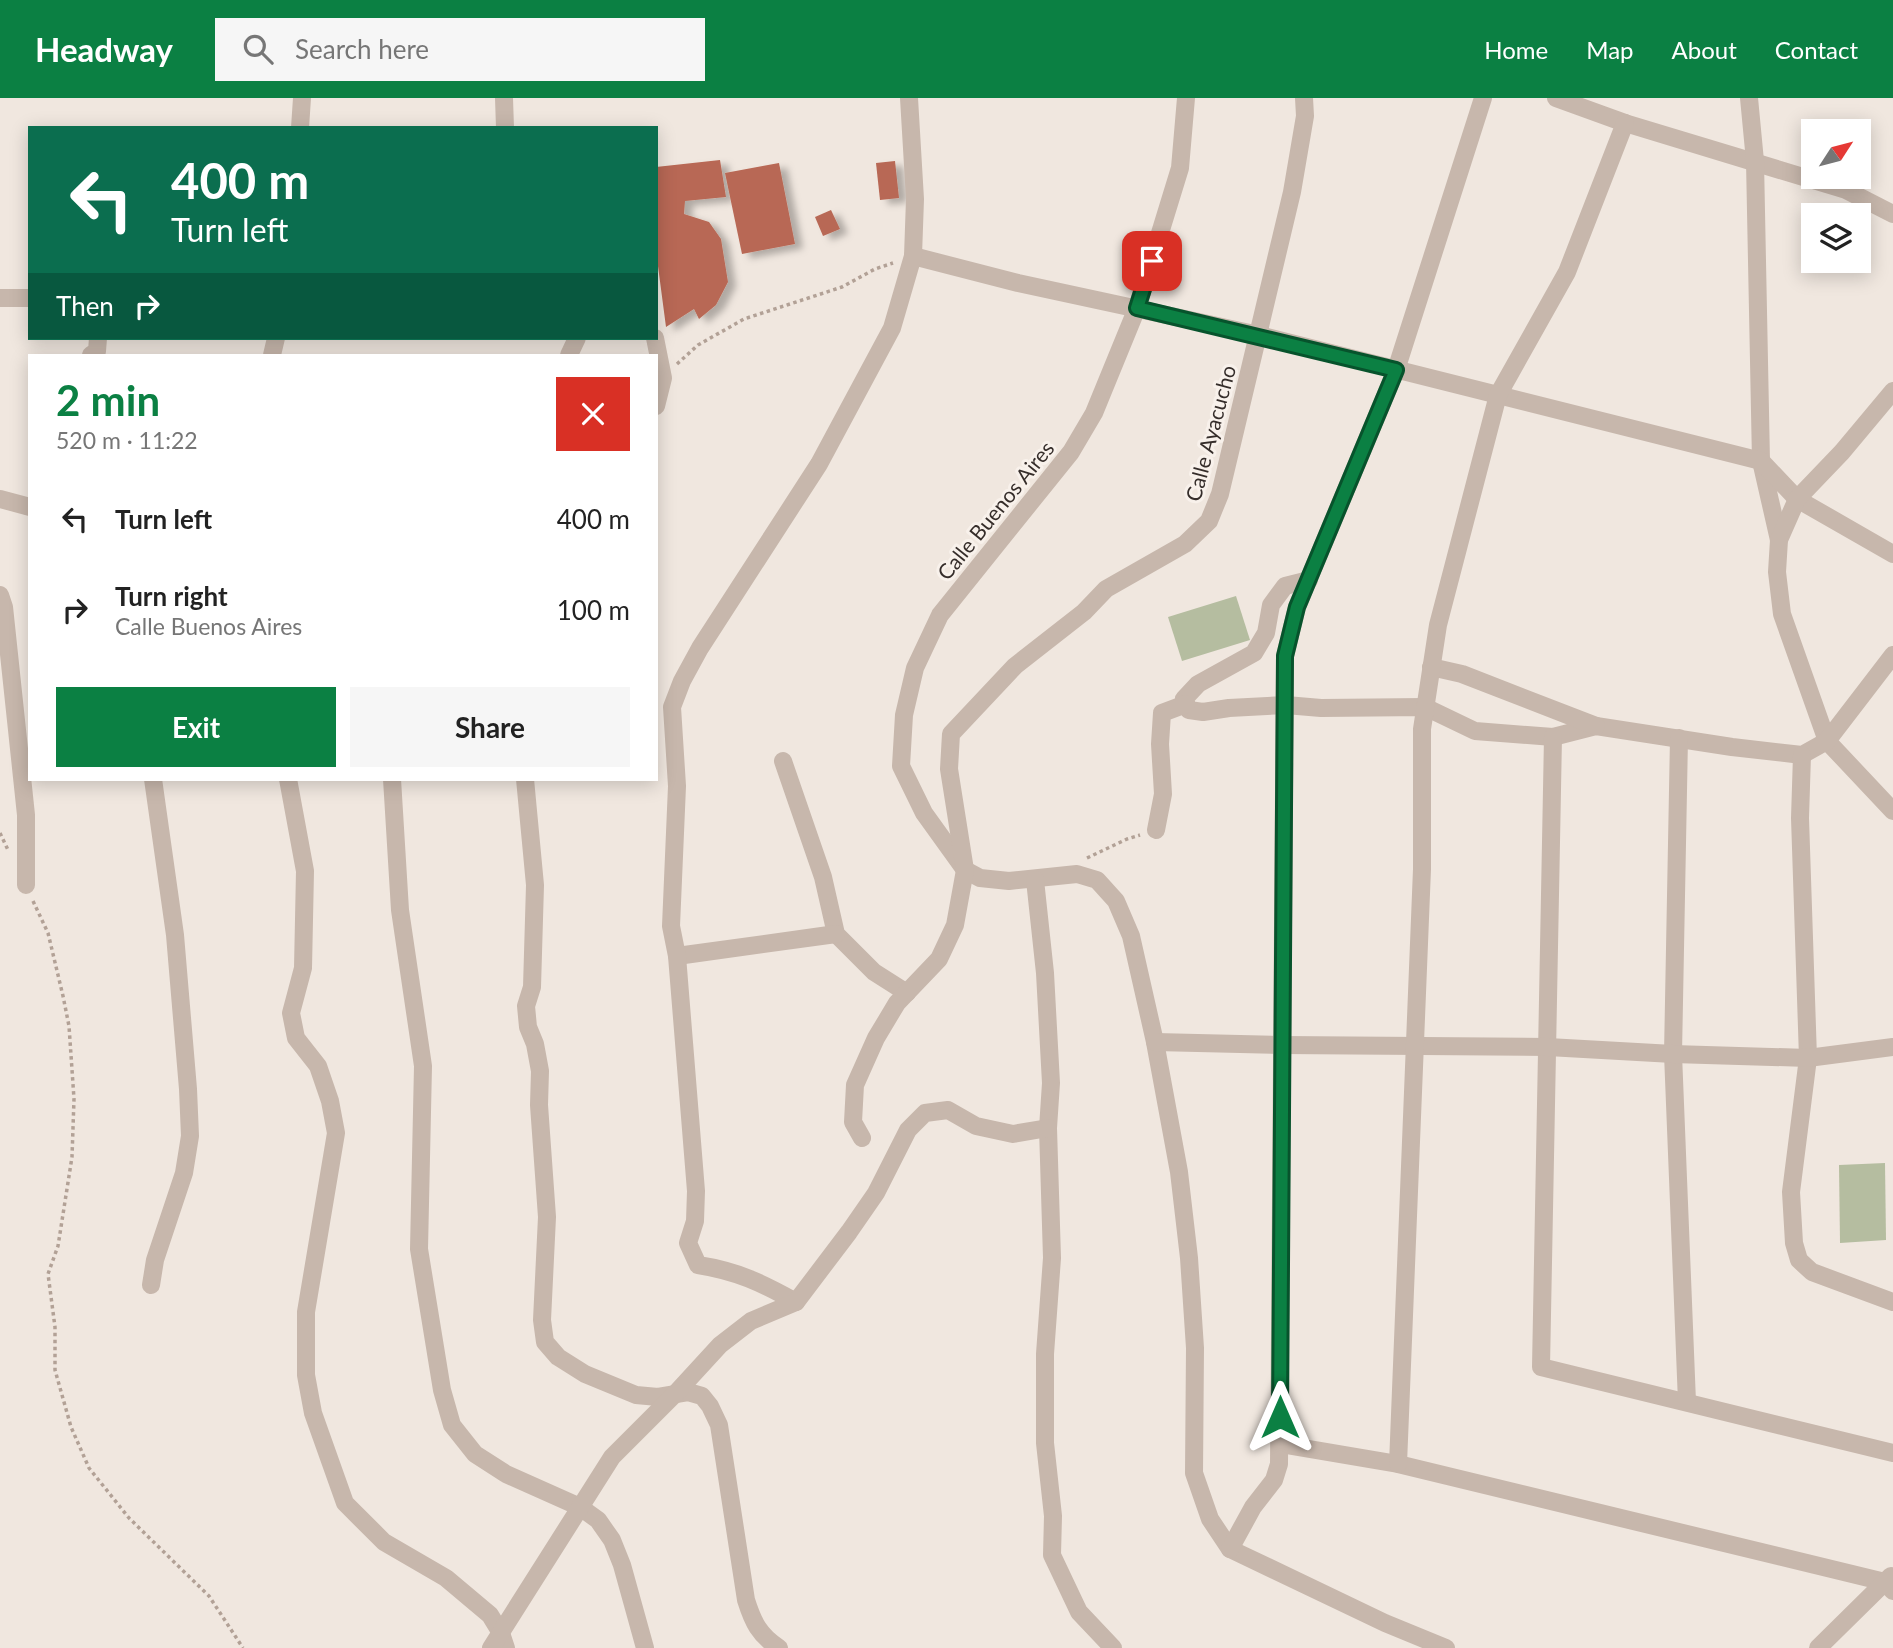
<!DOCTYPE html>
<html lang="en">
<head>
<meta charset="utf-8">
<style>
	:root { --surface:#fff; --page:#f6f6f6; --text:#222; --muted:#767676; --accent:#0b8043 }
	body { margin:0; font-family:Lato,sans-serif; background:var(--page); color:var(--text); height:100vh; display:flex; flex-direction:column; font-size:26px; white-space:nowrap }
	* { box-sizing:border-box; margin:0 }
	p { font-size:23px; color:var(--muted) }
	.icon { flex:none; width:38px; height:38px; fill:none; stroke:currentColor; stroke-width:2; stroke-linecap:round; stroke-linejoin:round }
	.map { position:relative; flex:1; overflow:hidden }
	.drawer { position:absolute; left:28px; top:256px; width:630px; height:427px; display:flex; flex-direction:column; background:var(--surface); border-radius:0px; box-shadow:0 4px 18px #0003 }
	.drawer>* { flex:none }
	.guide { position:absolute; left:28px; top:28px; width:630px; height:214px; border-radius:0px; box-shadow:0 4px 18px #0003; background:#0b6e4f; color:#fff; overflow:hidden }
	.needle { width:46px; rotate:54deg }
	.buttons { position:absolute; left:1801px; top:21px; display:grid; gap:14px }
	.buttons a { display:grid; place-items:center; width:70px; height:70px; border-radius:0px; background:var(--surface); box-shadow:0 4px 18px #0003; font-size:35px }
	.pin { position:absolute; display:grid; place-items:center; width:60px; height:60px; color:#fff; margin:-30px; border-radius:14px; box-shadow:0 4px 10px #0006 }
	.me { position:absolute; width:77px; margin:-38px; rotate:0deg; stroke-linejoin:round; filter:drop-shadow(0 0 5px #0008) }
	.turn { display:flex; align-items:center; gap:24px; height:147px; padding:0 28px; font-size:32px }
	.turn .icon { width:91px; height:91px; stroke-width:2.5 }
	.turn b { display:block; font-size:49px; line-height:60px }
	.then { display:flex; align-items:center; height:66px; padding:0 28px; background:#0003; gap:14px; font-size:26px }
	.round { display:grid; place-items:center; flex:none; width:74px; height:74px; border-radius:0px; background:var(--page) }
	.head { display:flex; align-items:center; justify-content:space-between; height:119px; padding:0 28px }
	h1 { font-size:42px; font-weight:700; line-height:52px; color:var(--accent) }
	.cta { display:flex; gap:14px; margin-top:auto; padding:14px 28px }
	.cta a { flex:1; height:80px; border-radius:0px; background:var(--accent); color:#fff; font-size:28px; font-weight:700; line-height:80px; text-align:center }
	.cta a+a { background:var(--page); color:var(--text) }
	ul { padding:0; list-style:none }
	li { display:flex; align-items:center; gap:21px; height:91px; padding:0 28px }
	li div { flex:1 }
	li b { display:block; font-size:26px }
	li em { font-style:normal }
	header { display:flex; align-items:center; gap:42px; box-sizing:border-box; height:98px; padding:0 35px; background:var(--accent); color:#fff }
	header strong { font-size:33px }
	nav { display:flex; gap:38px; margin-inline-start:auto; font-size:24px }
	.search { width:490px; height:63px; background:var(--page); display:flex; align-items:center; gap:18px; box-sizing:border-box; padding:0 24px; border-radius:0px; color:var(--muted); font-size:26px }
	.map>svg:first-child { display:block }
</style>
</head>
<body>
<header>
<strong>Headway</strong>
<div class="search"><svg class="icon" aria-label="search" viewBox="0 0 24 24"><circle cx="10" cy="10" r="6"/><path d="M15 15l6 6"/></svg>Search here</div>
<nav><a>Home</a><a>Map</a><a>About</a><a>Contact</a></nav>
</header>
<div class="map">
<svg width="1893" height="1550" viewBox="0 0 1893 1550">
	<defs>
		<filter id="shadow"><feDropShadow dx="8" dy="4.5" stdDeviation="3.5" flood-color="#0004"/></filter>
	</defs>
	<rect width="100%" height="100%" fill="#f0e7df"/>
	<g fill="#b5bda0">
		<polygon points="1236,498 1250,542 1182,563 1168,519"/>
		<polygon points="1885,1065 1886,1142 1840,1145 1839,1067"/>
	</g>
	<g fill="#b86854" filter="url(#shadow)">
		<polygon points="720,62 726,99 685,103 684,116 709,124 721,141 728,184 716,207 699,221 694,211 666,229 656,153 656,69"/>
		<polygon points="895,63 899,100 880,102 876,65"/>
		<polygon points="779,65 795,146 742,156 725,75"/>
		<polygon points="831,112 840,131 823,138 815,119"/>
	</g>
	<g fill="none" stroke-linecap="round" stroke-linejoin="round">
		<g stroke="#b2a196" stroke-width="3.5" stroke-dasharray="3.5 3.5" stroke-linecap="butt">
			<polyline points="677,266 698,247 744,221 842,189 875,171 893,165"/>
			<polyline points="0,735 8,752"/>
			<polyline points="1087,760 1127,741 1140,737"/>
			<polyline points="33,803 48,835 63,898 69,928 74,1001 72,1059 58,1148 48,1176 55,1229 55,1272 71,1329 89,1370 129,1420 209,1498 243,1550"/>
		</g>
		<g stroke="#c7b7ac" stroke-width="18">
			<polyline points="504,0 505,30"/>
			<polyline points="1186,0 1180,70 1137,210 1094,315 1071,354 940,517 915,570 904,617 901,668 924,715 965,772 980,780 1009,783 1077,776 1097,782 1116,803 1131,838 1155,944 1179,1074 1189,1160 1195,1250 1194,1375 1210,1421 1230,1451 1385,1525 1446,1550"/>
			<polyline points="1556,0 1625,25 1846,92 1893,116"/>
			<polyline points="1749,0 1755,63 1761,363 1779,442"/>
			<polyline points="300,30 302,0"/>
			<polyline points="913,158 1018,185 1259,237 1761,363 1797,401 1893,456"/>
			<polyline points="0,200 30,200"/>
			<polyline points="655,240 663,280 656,308"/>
			<polyline points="91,257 97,253 98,240"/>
			<polyline points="272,257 276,240"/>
			<polyline points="569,257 577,240"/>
			<polyline points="1893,293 1842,354 1797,401 1779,442 1777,474 1782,516 1827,643 1893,713"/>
			<polyline points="0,401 30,409"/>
			<polyline points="1309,482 1285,488 1271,507 1266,535 1254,555 1198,586 1184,601 1189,612 1203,614 1229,610 1286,607 1321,610 1425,609 1475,633 1553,639 1596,628 1732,649 1802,657 1827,643 1893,557"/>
			<polyline points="0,497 4,509 26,717 26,787"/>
			<polyline points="1431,569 1462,576 1596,628"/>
			<polyline points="1553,639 1541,1269 1893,1355"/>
			<polyline points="1679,640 1673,956 1687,1304"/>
			<polyline points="1802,657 1800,720 1808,960 1791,1094 1794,1145 1799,1162 1812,1174 1893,1204"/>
			<polyline points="783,663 823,779 836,836 874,874 907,895"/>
			<polyline points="288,681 305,773 303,870 291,915 296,940 318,968 330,1003 336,1035 306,1214 306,1277 313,1315 345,1405 384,1444 446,1480 490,1517 501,1535 506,1550"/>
			<polyline points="392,681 400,812 423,968 419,1151 442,1292 452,1327 475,1356 506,1376 580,1409 598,1422 612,1442 622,1467 645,1550"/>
			<path d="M525,681L535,787L532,889L526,908L528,929L535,946L540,973L539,1007L547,1119L542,1222L545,1244L558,1259L585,1276L636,1297L658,1299L688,1294L702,1298L710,1308L719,1327L746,1502C753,1524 759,1537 779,1550"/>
			<polyline points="1156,732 1163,696 1160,646 1162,615 1186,606"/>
			<polyline points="1035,782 1045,875 1051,985 1048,1030 1052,1160 1045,1256 1045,1345 1053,1418 1052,1457 1079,1514 1113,1550"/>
			<polyline points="677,858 836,836"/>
			<polyline points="1155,944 1282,947 1548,949 1673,956 1808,960 1893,949"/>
			<polyline points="862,1040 853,1024 855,987 876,940 897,905 939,861 955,827 965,772 949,671 951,636 1015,568 1084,514 1106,491 1185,446 1209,423 1220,396 1292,94 1305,18 1304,0"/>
			<polyline points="151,1187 155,1162 184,1075 190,1038 188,991 175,837 153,681"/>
			<path d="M796,1204C762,1185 737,1173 698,1167L688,1145L695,1123L696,1093L677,858L671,828L677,688L672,609L682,583L700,550L819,366L892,230L913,158L915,101L909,0"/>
			<polyline points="1280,1346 1398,1366 1885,1484 1893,1493"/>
			<polyline points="1398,1366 1422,771 1422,631 1438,527 1498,297 1567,174 1625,25"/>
			<polyline points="1230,1451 1253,1409 1274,1382 1279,1366 1285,558 1297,509 1396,272 1483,0"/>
			<polyline points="491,1550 612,1359 675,1296 720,1247 751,1223 796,1204 849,1134 876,1095 908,1032 925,1015 948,1012 976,1028 1013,1036 1048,1030"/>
			<polyline points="1818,1550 1891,1478"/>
		</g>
	</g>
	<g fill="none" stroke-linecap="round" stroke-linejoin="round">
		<g stroke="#07532c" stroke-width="18">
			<polyline id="route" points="1152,163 1137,210 1396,272 1297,509 1285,558 1280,1319"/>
		</g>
		<use href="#route" stroke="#0b8043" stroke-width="12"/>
	</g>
	<g text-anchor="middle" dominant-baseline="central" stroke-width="6" stroke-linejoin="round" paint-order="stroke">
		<g font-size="21" fill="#352d2a" stroke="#f8f1eb">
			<text transform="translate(1210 335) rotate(-75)">Calle Ayacucho</text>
			<text transform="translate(995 412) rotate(-51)">Calle Buenos Aires</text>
		</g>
	</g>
</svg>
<div class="buttons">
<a><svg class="needle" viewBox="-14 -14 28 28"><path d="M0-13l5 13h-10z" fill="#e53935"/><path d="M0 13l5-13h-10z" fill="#767676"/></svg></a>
<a><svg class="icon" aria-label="layers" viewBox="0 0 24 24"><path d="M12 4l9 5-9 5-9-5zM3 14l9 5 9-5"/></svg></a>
</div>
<div class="pin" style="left:1152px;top:163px;background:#d93025"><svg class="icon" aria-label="arrive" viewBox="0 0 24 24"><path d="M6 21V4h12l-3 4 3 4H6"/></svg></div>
<svg class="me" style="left:1280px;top:1319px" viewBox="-20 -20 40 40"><path d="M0-17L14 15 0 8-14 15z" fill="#0b8043" stroke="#fff" stroke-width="4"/></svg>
<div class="guide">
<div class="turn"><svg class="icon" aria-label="left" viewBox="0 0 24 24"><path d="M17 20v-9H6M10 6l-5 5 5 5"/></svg><div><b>400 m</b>Turn left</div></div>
<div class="then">Then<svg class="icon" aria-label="right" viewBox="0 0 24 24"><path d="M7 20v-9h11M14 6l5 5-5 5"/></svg></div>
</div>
<section class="drawer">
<div class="head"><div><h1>2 min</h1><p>520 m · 11:22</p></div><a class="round" style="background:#d93025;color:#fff"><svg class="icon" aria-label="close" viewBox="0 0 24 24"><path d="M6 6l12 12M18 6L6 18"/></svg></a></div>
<ul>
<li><svg class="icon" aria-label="left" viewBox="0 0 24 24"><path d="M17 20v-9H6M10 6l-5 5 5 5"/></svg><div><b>Turn left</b></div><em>400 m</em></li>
<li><svg class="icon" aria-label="right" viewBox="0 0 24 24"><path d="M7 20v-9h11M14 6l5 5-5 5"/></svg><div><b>Turn right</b><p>Calle Buenos Aires</p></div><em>100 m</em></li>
</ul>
<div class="cta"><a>Exit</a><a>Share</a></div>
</section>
</div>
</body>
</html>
